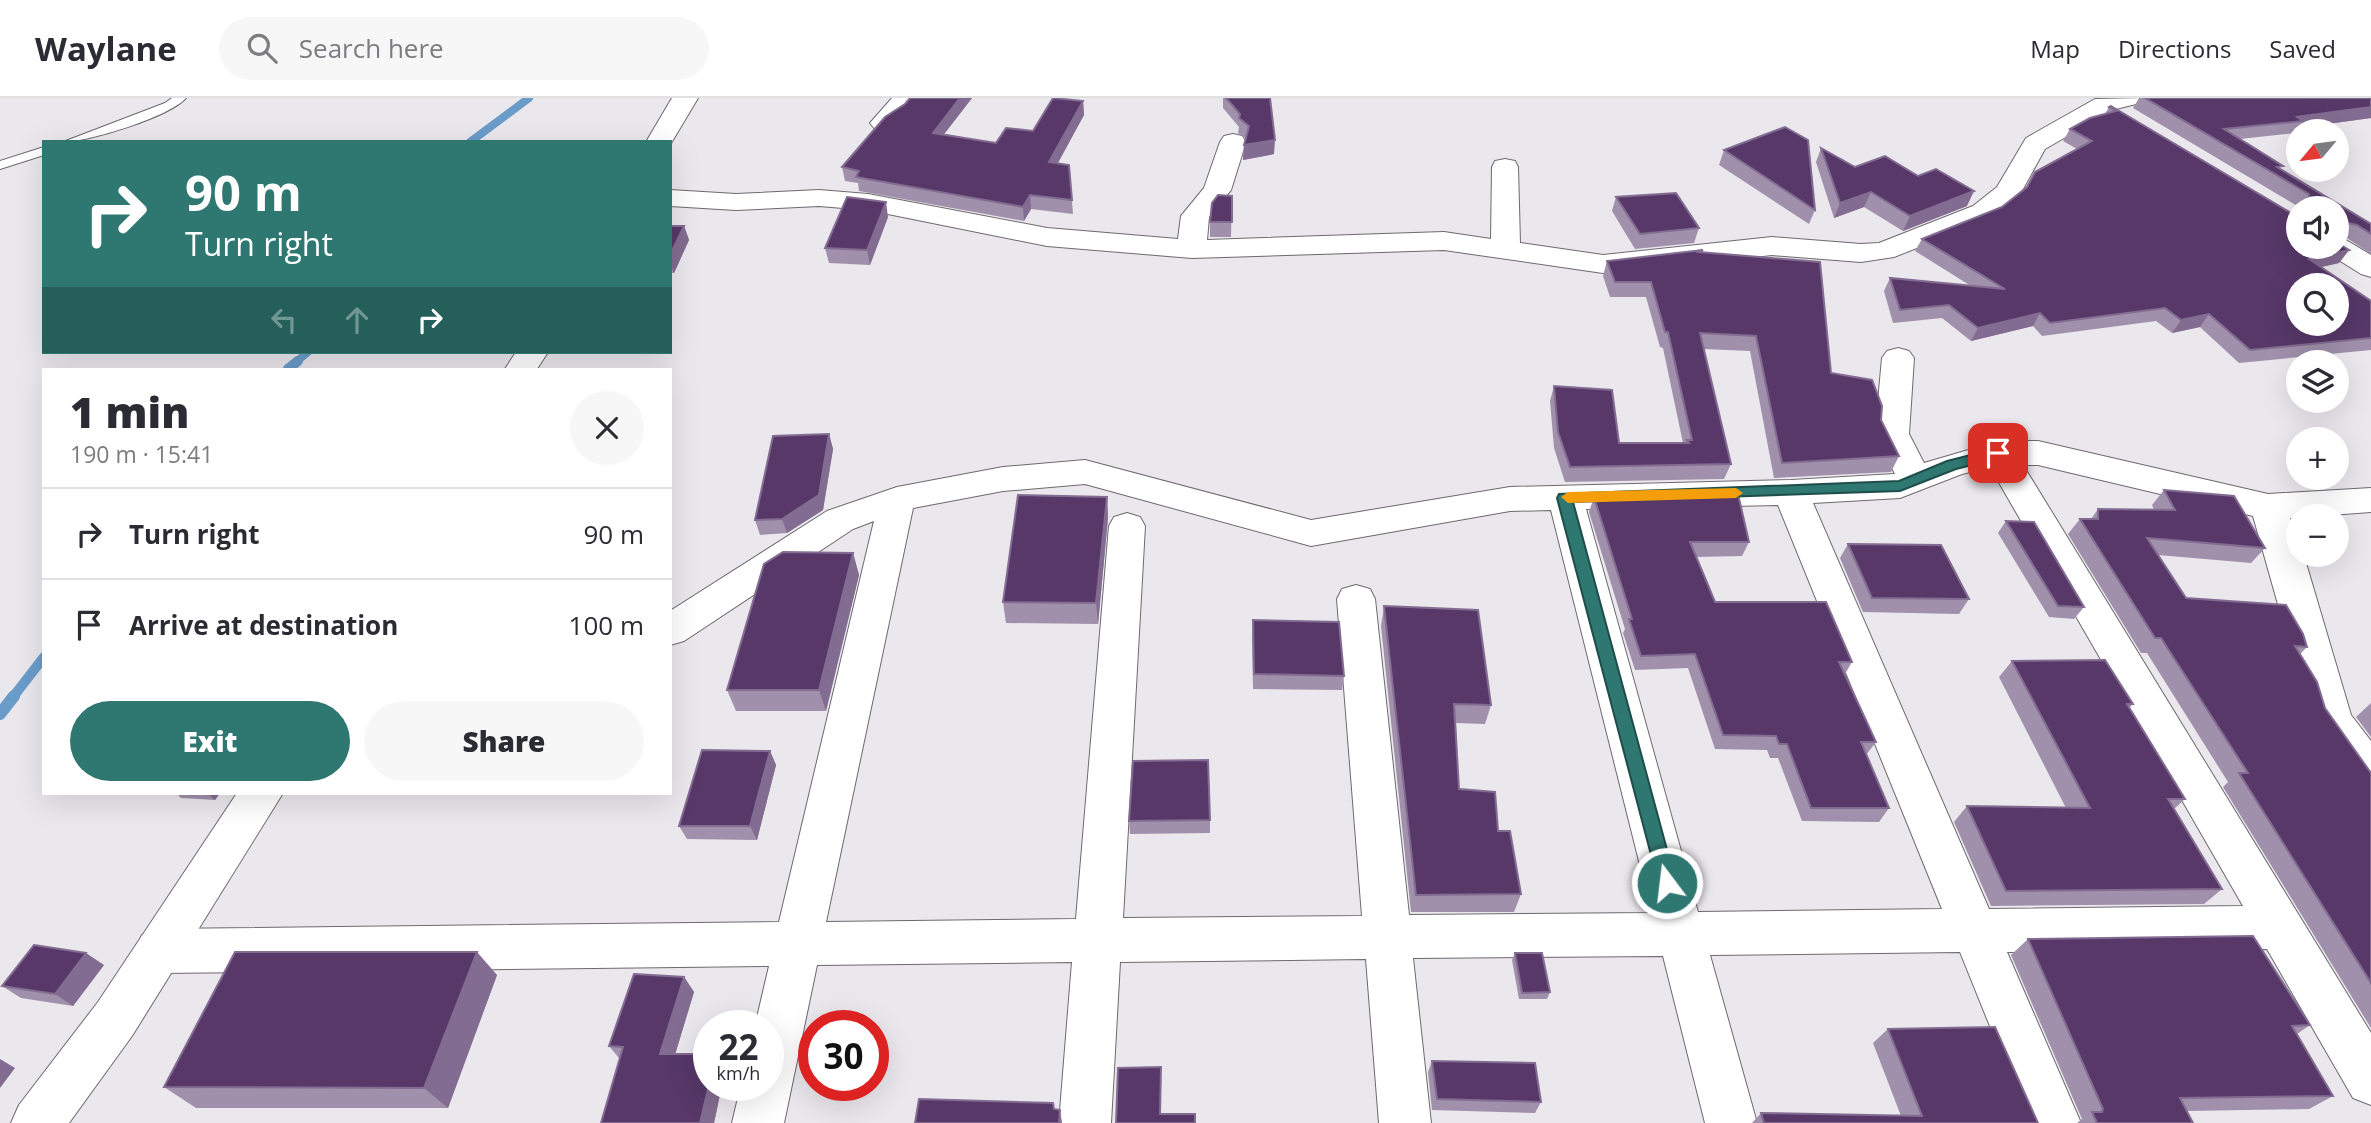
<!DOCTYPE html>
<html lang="en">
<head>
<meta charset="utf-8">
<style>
	:root { --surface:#fff; --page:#f7f7f7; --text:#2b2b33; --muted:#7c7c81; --line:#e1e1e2; --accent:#2f7771 }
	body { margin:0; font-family:"Open Sans",sans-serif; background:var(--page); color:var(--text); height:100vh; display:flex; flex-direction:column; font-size:26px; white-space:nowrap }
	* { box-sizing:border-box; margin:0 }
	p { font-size:23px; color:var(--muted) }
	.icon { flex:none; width:38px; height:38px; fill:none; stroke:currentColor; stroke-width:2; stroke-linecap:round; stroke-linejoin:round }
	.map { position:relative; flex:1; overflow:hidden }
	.drawer { position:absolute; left:42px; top:270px; width:630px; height:427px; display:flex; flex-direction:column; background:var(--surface); border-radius:0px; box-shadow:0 7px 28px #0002 }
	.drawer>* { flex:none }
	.top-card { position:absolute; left:42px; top:42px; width:630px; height:214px; border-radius:0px; box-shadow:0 7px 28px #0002; background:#2f7771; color:#fff; overflow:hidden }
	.needle { width:46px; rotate:241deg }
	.controls { position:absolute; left:2286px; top:21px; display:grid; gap:14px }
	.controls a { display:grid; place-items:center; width:63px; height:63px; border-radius:50%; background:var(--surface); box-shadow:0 7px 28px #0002; font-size:35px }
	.speed { position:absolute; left:693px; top:912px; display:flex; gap:14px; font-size:35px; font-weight:700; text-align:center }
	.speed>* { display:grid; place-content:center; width:91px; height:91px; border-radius:50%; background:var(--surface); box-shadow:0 7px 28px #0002; line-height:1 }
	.speed small { font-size:18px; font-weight:400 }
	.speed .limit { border:10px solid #d22; background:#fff; color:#111 }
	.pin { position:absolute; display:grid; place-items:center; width:60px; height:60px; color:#fff; margin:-30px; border-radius:14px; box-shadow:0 4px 10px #0006 }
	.me { position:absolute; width:77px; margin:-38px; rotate:345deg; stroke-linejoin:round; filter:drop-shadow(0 0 5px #0008) }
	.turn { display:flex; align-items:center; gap:24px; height:147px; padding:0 28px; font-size:32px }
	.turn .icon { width:91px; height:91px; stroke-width:2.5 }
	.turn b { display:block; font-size:49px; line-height:60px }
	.lanes { display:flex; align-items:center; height:66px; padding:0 28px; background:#0003; justify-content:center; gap:35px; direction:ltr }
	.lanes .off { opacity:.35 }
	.round { display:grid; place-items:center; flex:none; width:74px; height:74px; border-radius:37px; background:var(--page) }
	.head { display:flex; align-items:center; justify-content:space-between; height:119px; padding:0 28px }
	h1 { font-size:42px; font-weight:800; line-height:52px }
	.action { display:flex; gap:14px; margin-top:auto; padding:14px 28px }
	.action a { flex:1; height:80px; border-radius:42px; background:var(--accent); color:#fff; font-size:28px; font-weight:800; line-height:80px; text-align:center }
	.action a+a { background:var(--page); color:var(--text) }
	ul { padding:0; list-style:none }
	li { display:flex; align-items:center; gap:21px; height:91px; padding:0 28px; border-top:2px solid var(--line) }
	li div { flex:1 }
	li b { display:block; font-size:26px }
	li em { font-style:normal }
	header { display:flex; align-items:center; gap:42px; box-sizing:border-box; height:98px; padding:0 35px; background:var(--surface); border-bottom:2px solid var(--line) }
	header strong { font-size:33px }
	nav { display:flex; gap:38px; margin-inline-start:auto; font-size:24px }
	.search { width:490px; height:63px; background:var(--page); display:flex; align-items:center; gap:18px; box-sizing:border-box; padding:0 24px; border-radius:38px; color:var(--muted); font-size:26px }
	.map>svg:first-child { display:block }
</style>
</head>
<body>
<header>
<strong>Waylane</strong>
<div class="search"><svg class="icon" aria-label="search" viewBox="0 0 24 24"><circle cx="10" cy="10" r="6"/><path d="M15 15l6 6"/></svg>Search here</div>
<nav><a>Map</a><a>Directions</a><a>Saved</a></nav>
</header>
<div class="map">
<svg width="2371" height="1025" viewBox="0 0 2371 1025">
	<rect width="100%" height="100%" fill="#eae7ed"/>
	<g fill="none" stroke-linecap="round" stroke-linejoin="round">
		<g stroke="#6a9cca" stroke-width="8">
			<polyline points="470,44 529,0"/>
			<polyline points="296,264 308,254"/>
		</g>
		<g stroke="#6a9cca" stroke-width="10">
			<polyline points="288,271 298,263"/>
			<polyline points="13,599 44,559"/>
		</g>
		<polyline stroke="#6a9cca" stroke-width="12" points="0,616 14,598"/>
		<g stroke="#6d6a6f" stroke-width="2">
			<g id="service">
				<path d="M172,0H186C169,19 88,44 63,44L165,5Z"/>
				<polygon points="44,49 44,57 0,71 0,63"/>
			</g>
		</g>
		<g stroke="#6d6a6f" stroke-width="2">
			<g id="minor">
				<path d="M892,0H919C908,16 894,36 874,30L870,25Z"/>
				<polygon points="2144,0 2140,5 2112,12 2045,51 2018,100 1993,120 1894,159 1861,164 1772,157 1603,175 1444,152 1192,160 1047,148 868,112 819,108 736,112 670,108 670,92 736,96 819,92 868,96 1047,130 1178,141 1181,118 1204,90 1220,44 1224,38 1233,36 1242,38 1246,44 1231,92 1209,119 1207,142 1444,134 1491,141 1492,69 1495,63 1505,61 1515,63 1518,69 1520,145 1603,157 1772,139 1861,146 1879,145 1973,108 1997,89 2026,40 2095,1"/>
				<polygon points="2336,139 2346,142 2371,157 2371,179 2361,176 2326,154 2322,149 2336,149"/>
				<path d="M1898,250L1909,253L1914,260L1909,336L1924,365L1999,343H2038L2268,396L2371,390V414L2290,420L2298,443V457H2303L2306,465L2351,617L2371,643V694L2356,689L2311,623L2253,418L2038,367H2023L2371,935V1007L2353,1000L2267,851L2007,854L2081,1025H2029L1960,854L1710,857L1757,1025H1705L1663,858L1413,860L1431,1025H1379L1366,861L1120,864L1111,1025H1059L1072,864L817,867L784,1025H732L741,987H768V928H755L769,868L159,875L142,869L135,853L142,837L159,831L779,824L874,423L853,431L684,543L670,547V513L827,413L897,389L1003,369L1085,362L1311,422L1510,389L1791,382L1895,376L1875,336L1882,260L1887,253ZM1990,369L2243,808L1989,811L1813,405L1900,400L1962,376ZM1085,386L1311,448L1510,413L1551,412L1652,815L1409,817L1375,501L1370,491L1356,487L1342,491L1337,501L1362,818L1123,820L1145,428L1140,419L1127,415L1114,419L1109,428L1076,821L826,824L913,410L1003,393ZM1778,407L1942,811L1698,814L1586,411Z"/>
			</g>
		</g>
		<g stroke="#6d6a6f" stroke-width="2">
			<g id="secondary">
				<polygon points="672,0 698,0 670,47 670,44 646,44"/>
				<polygon points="516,254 548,254 537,271 505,271"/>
				<polygon points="237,695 283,695 132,938 69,1025 11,1025 19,1007 98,904"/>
			</g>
		</g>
		<use href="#service" fill="#fff" fill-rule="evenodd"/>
		<use href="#minor" fill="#fff" fill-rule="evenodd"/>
		<use href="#secondary" fill="#fff" fill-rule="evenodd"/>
	</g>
	<g fill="#a090ab">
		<polygon points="910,0 972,0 944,36 996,45 1033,33 1083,3 1084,17 1057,65 1069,67 1073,116 1031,111 1024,123 859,93 858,85 845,83 842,69 905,6"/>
		<polygon points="1223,0 1270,0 1274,56 1243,62 1244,47 1246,40 1238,35 1239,29 1223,10"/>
		<polygon points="2139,0 2371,0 2371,20 2298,30 2295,35 2240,41 2281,72 2371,126 2371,156 2347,140 2340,138 2336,143 2336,110 2299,110 2299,109 2133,10"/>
		<polygon points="2111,8 2349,152 2339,165 2321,169 2371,203 2371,252 2239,265 2200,229 2172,235 2156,223 2042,238 2033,228 1971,243 1942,220 1893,225 1884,193 1890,180 1971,188 1915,153 1922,141 2002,109 2077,51 2063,43 2070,31 2105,16 2109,9"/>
		<polygon points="1821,50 1855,69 1967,108 1903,133 1864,109 1834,120 1816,64"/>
		<polygon points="1724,52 1815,112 1809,126 1719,67"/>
		<polygon points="1232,98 1231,139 1210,139 1210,124"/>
		<polygon points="1616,99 1699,130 1694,145 1635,151 1612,113"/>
		<polygon points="888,119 870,167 829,165 825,150"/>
		<polygon points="670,128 684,128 689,142 674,175 670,175"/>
		<polygon points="1703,154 1881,322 1899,358 1891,374 1774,380 1750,253 1704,251 1731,366 1724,381 1565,384 1554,350 1550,303 1554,288 1619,345 1683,345 1663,250 1660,249 1646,199 1610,199 1603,178 1607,163"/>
		<polygon points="829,336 833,351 823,412 787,435 760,437 755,422"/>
		<polygon points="2164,392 2265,450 2251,465 2158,457 2186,500 2307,549 2300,556 2325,610 2371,675 2371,930 2223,689 2228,684 2147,555 2141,555 2068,436 2080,421 2091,421 2098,411 2154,412 2152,407"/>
		<polygon points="1107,399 1108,420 1098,526 1006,525 1003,504"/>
		<polygon points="1594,399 1749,444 1742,458 1696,459 1715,504 1852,564 1845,576 1876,644 1866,657 1889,710 1879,724 1802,723 1778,660 1770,660 1767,652 1715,651 1688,570 1635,572 1623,535 1625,531 1589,414"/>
		<polygon points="2006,423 2084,509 2074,521 2049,519 1998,435"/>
		<polygon points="1848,446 1969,501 1959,516 1863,514 1840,460"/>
		<polygon points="853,455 859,477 826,613 736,613 727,592"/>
		<polygon points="1384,508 1491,607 1485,626 1456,625 1459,691 1498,733 1521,796 1514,814 1411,814 1381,528"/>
		<polygon points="1253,522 1344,578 1342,592 1253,591 1252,537"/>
		<polygon points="2012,563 2133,606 2129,610 2185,701 2174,711 2222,791 2204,806 1991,808 1954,724 1967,708 2066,710 1999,579"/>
		<polygon points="2371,605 2371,639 2356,619"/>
		<polygon points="770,653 776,667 757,742 687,741 679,728"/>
		<polygon points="176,695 220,695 215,702 181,700"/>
		<polygon points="1210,722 1210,735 1130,736 1129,723"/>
		<polygon points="2028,841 2310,927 2297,936 2333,998 2309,1011 2187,1013 2193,1025 2077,1025 2082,1021 2011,857"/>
		<polygon points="1515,855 1550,894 1547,901 1519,901 1512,862"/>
		<polygon points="104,867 73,908 21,900 2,888"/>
		<polygon points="497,877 448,1010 196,1010 164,989"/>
		<polygon points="684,879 694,894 675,956 709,987 722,987 714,1025 619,960 609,948"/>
		<polygon points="1888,931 2038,1025 1752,1025 1761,1015 1901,1018 1873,945"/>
		<polygon points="1432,963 1541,1004 1535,1015 1432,1012 1428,974"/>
	</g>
	<g fill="#836c91">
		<polygon points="960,0 972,0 935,48 933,35"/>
		<polygon points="1083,3 1084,17 1051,78 1049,64"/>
		<polygon points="2371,9 2371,20 2298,30 2303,23 2297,19"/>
		<polygon points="1275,42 1274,56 1243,62 1244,47"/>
		<polygon points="1974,93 1967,108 1903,133 1910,118"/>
		<polygon points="1871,94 1864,109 1834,120 1840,105"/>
		<polygon points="1030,97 1031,111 1024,123 1023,109"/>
		<polygon points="886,104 888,119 870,167 867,152"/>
		<polygon points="684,128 689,142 674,175 670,164 670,157"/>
		<polygon points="2343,133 2336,143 2336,135"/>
		<polygon points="2349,152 2339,165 2299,174 2309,161"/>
		<polygon points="2040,215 2033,228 1971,243 1978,230"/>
		<polygon points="2209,216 2200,229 2172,235 2181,222"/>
		<polygon points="829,336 833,351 823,412 787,435 782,421"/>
		<polygon points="1107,399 1108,420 1098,526 1096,505"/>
		<polygon points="853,455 859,477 826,613 819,592"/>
		<polygon points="770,653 776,667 757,742 750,728"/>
		<polygon points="207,695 220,695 215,702"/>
		<polygon points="477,854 497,877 448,1010 424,990"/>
		<polygon points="86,855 104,867 73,908 55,896"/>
		<polygon points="684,879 694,894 671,970 660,956"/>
		<polygon points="0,961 15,970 0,990"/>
		<polygon points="709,987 722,987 714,1025 700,1025"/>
		<polygon points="1060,1012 1062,1025 1059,1025"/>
	</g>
	<g fill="#573869" stroke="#836c91" stroke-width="2" fill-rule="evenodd">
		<polygon points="910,0 960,0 933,35 996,45 1006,30 1033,33 1053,0 1083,3 1049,64 1069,67 1072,102 1030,97 1023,109 856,79 859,73 842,69 885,19 905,6"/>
		<polygon points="1226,0 1270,0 1275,42 1244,47 1249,28 1239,20 1240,16"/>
		<polygon points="2145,0 2371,0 2371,9 2297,19 2303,23 2224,31 2283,68 2277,69 2371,126 2371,136 2357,127 2344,124 2343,133 2336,135 2336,110 2309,110 2309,96"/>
		<path d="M2111,8L2298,119V149H2336V144L2349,152L2309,161L2371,203V240L2250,252L2209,216L2181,222L2165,210L2050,225L2040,215L1978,230L1949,207L1900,212L1890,180L2005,191L1922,141L2002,109L2027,89L2035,74L2092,43L2070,31L2090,20L2116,13L2109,9ZM2298,187H2336V226H2298Z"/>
		<polygon points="1785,29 1808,42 1815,112 1724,52"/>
		<polygon points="1821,50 1855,69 1885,58 1918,78 1936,71 1974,93 1910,118 1871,94 1840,105"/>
		<polygon points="1676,95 1699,130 1640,136 1616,99"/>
		<polygon points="1218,97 1232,98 1232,124 1210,124 1212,105"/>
		<polygon points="847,99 886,104 867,152 825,150"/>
		<polygon points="670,128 684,128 670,157"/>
		<polygon points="1703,152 1699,154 1820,164 1831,275 1872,282 1882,308 1881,322 1899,358 1782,365 1756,238 1700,235 1731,366 1570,369 1558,334 1554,288 1612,292 1619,345 1689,345 1687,342 1692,342 1668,234 1665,234 1651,184 1615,184 1607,163"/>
		<polygon points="829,336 819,397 782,421 755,422 773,338"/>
		<polygon points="2164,392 2234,398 2265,450 2147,440 2186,500 2286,507 2303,536 2307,549 2295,548 2317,584 2325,610 2371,675 2371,885 2239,675 2248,675 2161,540 2155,540 2080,421 2098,421 2098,411 2175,412"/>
		<polygon points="1738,396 1749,444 1690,444 1715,504 1826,504 1852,564 1839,564 1876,644 1861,644 1889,710 1811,710 1787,646 1779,646 1776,638 1723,637 1695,556 1641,558 1629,521 1632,521 1594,399"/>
		<polygon points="1018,397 1107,399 1096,505 1003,504"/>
		<polygon points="2006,423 2034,424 2084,509 2058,508"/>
		<polygon points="1848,446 1941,447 1969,501 1872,500"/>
		<polygon points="783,454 853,455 819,592 727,592 764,466"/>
		<polygon points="1384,508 1478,512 1491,607 1454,606 1459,691 1495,694 1498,733 1510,733 1521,796 1416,797"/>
		<polygon points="1253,522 1339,524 1344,578 1254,576"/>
		<polygon points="2105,562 2133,606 2127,606 2185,701 2168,701 2222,791 2006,793 1967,708 2090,710 2012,563"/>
		<polygon points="702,652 770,653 750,728 679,728"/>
		<polygon points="1208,662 1210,722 1129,723 1133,663"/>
		<polygon points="2253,838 2310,927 2292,928 2333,998 2180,1000 2193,1025 2097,1025 2092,1014 2102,1014 2103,1011 2028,841"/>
		<polygon points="34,847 86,855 55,896 2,888"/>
		<polygon points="235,854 477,854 424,990 164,989"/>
		<polygon points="1515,855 1542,855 1550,894 1522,895"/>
		<polygon points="634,876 684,879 660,956 709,956 709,987 700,1025 601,1025 623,949 609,948"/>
		<polygon points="1995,929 2038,1025 1764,1025 1761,1015 1922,1018 1888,931"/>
		<polygon points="1432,963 1535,965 1541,1004 1437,1001"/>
		<polygon points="1161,969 1160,1016 1195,1016 1195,1025 1116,1025 1118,970"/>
		<polygon points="919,1001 1053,1005 1054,1011 1060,1012 1059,1025 915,1025"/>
	</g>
	<polygon fill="#2f7771" stroke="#1f4d49" stroke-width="2" points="1998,350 2004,352 2004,359 1956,371 1900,393 1573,404 1676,785 1674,791 1667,793 1660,791 1557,400 1559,396 1899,383 1947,363"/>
	<polygon fill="#f59e0b" points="1736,390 1743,395 1736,400 1568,405 1561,399 1568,394"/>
</svg>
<div class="controls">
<a><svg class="needle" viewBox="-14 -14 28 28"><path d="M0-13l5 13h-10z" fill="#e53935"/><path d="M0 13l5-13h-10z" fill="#7c7c81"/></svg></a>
<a><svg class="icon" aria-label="sound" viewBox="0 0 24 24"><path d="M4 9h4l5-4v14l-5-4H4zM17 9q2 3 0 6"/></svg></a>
<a><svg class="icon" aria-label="search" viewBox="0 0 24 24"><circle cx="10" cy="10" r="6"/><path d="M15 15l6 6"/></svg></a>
<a><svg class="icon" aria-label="layers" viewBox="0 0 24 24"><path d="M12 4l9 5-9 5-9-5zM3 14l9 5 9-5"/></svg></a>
<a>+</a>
<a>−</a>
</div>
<div class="speed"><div>22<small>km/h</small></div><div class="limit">30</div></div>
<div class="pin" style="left:1998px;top:355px;background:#d93025"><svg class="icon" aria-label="arrive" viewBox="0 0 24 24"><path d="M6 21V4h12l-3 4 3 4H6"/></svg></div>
<svg class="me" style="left:1667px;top:785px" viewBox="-20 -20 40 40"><circle r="17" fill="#2f7771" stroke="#fff" stroke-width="3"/><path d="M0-11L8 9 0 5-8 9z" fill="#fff"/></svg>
<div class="top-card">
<div class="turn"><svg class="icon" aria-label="right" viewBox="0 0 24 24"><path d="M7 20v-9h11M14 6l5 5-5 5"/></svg><div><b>90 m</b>Turn right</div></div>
<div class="lanes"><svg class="icon off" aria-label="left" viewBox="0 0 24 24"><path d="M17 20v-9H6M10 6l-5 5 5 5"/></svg><svg class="icon off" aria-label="ahead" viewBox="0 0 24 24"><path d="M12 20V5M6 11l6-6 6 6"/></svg><svg class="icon" aria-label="right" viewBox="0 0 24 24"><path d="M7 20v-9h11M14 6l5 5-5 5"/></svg></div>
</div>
<section class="drawer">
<div class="head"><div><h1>1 min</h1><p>190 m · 15:41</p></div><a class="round"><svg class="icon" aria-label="close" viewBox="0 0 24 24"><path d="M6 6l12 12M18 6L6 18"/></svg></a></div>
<ul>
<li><svg class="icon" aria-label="right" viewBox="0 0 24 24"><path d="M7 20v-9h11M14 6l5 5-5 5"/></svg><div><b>Turn right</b></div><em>90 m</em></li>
<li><svg class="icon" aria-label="arrive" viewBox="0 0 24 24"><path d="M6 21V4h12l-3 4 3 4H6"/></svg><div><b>Arrive at destination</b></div><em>100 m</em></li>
</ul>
<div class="action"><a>Exit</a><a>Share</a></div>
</section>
</div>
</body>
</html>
